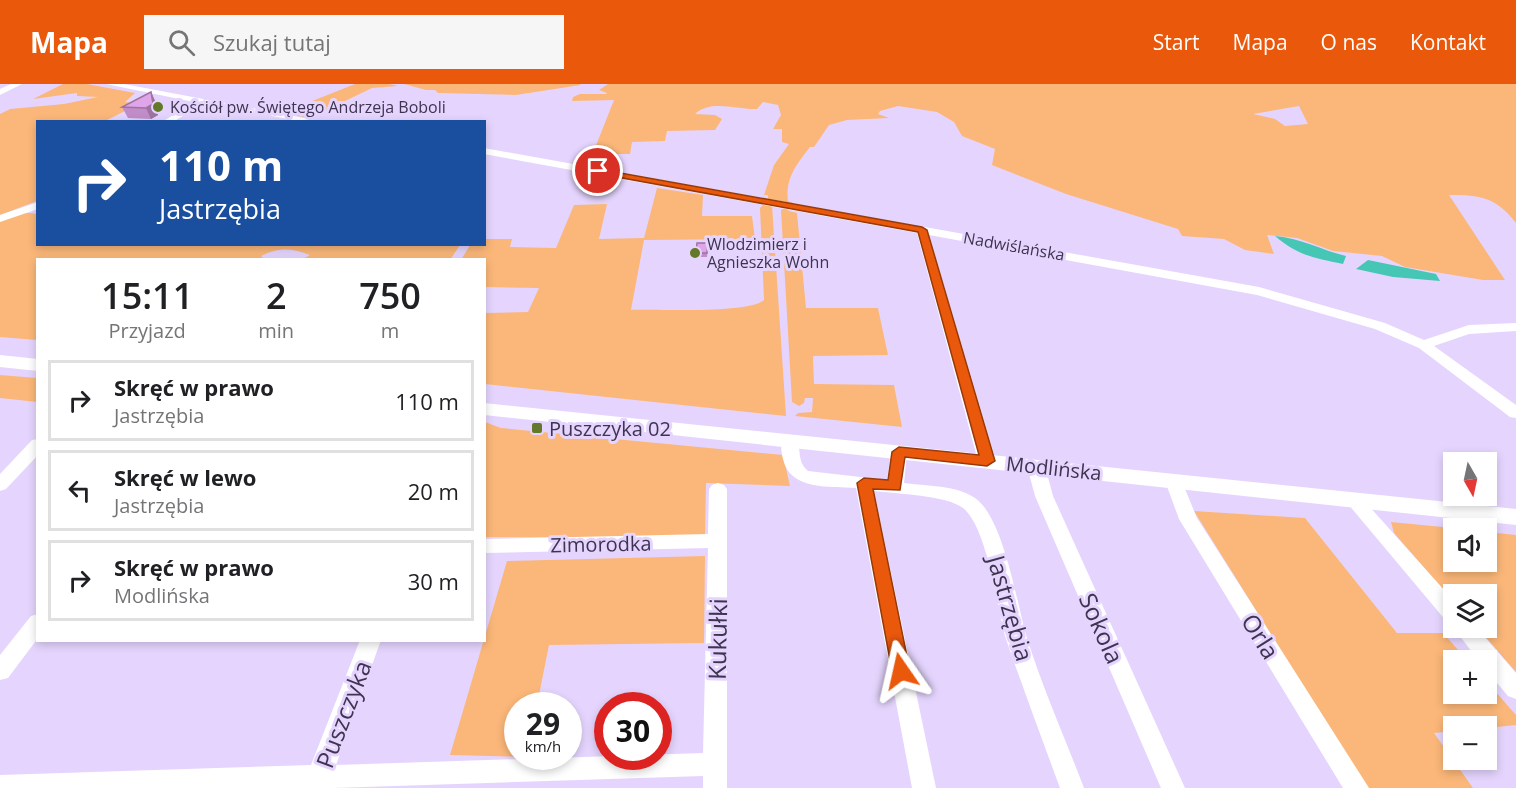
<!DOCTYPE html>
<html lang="pl">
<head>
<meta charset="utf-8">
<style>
	:root { --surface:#fff; --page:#f6f6f6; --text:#202124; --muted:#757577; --line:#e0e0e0; --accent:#ea580c }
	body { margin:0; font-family:"Open Sans",sans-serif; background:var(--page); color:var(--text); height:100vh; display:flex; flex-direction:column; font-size:22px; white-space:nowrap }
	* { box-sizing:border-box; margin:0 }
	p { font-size:20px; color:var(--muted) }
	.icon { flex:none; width:33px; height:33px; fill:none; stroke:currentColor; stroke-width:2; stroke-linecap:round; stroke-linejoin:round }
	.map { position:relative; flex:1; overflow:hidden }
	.details { position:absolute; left:36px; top:174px; width:450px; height:384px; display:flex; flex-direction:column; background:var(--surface); border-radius:0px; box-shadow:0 3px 9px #0003 }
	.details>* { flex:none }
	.banner { position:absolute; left:36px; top:36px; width:450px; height:126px; border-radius:0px; box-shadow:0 3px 9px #0003; background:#1a4fa0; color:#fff; overflow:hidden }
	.needle { width:39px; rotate:171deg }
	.fabs { position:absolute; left:1443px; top:368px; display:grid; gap:12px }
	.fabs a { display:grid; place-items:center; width:54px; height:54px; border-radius:0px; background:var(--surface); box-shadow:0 3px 9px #0003; font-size:30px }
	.speed { position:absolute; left:504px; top:608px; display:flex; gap:12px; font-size:30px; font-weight:700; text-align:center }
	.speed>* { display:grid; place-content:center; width:78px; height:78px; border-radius:50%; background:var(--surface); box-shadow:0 3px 9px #0003; line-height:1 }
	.speed small { font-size:15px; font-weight:400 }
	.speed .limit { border:9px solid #d22; background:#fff; color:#111 }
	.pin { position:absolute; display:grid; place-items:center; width:51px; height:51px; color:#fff; margin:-26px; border:3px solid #fff; border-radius:50%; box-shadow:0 2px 6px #0007 }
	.me { position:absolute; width:66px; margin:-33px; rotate:349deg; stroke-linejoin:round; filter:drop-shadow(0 0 4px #0008) }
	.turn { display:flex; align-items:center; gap:21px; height:126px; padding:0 24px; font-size:27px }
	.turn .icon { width:78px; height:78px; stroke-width:2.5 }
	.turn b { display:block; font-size:42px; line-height:51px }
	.eta { display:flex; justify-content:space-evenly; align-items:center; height:102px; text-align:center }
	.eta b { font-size:36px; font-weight:600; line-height:42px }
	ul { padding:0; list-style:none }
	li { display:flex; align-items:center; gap:18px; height:81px; margin:0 12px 9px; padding:0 12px; border:3px solid var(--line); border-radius:0px }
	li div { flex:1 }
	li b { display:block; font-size:22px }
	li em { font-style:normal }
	header { display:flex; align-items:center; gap:36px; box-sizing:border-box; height:84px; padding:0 30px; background:var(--accent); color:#fff }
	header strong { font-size:28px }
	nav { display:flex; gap:33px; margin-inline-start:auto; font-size:21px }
	.search { width:420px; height:54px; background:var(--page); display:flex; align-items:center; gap:15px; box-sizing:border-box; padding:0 21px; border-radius:0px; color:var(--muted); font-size:22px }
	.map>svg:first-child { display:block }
</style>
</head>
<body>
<header>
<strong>Mapa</strong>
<div class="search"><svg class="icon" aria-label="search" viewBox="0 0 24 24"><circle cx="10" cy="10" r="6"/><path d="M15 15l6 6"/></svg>Szukaj tutaj</div>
<nav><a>Start</a><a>Mapa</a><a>O nas</a><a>Kontakt</a></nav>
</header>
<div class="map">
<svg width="1516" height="704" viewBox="0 0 1516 704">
	<rect width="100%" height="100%" fill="#e5d5fe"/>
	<g fill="#fbb779" fill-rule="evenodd">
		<polygon points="63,0 87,0 135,9 125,18 135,19 125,27 105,37 38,38 37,117 0,131 0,30 10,25 64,20 98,13 77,12 77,9 33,15"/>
		<polygon points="355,0 389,0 398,2 372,4 310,34 282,29"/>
		<polygon points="404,0 579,0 581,1 516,11 438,9 435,6 426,6"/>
		<path d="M608,0H1516V139C1496,113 1480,111 1449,111L1505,196H1483L1405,183L1382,172L1333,167L1297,154L1267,151L1274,170L1245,166L1224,155L1182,152L1178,145L1066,110L992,81L995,65L962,52L954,38L937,28L898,22L880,27L878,30L889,34L847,36L829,41L814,63H810C797,80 785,94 788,117L796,120L768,115V111H764L774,81L789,60L782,58V45H773L781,31L778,21L763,18L757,25C737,26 711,15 695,30L715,31L722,35L715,46L667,47L665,57L632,58L630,70H603L605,64H595L614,16L572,17L573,13L580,10H606L607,9L599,6ZM1299,22L1308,40L1285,42L1275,35L1253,30Z"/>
		<path d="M657,104L703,111L702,132H752L755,155L644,156L631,226C656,225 749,230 764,216L760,124L764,120L772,121L786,332L485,300V229L528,228L539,204L485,203L484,176H461L470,161L484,160L485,155H512L510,163L556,164L574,121L607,120L599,155L644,154Z"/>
		<polygon points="786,123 789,127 797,129 806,224 878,224 888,271 813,272 814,300 894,301 902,343 795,332 798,329 812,328 813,314 805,314 804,319 799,322 792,318 781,126"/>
		<path d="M22,128L37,130L38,160L460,161L450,176L303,175L310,171C292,164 279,163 261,172L265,176H38L37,256L0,253V138Z"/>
		<polygon points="0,291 37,294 37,318 0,314"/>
		<polygon points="485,338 501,344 783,371 790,402 706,399 705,453 485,453"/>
		<polygon points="1194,427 1305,434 1397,549 1443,549 1467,576 1454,576 1454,609 1486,609 1487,598 1516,631 1516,641 1487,644 1454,642 1453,647 1434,649 1473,704 1367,704"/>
		<polygon points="1391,438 1453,444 1454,477 1486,477 1487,448 1516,451 1516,588 1477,543 1486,543 1486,510 1454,510 1453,517 1394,449"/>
		<polygon points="705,472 704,559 549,561 537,621 518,621 518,672 526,673 450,671 507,477"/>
	</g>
	<g fill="#46c6b5">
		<path d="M1275,152C1301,154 1321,166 1346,172L1343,180C1315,174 1298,172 1275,152Z"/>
		<polygon points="1368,176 1436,190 1440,197 1393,193 1356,185"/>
	</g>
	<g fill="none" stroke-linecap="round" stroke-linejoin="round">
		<g fill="#fff" fill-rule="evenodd">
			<polygon points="11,0 22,0 0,11 0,5"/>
			<polygon points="106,0 124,0 325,38 303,38 204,19 173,38 162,38 194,18"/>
			<polygon points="484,64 1259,203 1385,239 1424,256 1469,241 1516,239 1516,247 1469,250 1434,262 1516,321 1516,334 1510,333 1419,264 1375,245 1257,211 929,151 996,377 993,381 981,381 978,377 917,149 484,70"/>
			<polygon points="38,118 38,125 0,138 0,131"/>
			<path d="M790,351L796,352C802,364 796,377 808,387L887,396L891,368L893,364H905L907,368L904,399C926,402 956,401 975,414C1004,434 1017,521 1027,554C1043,605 1065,654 1084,704H1060C1042,655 1024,607 1007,558C997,526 988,444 963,424C946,411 897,410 874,407L936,704H912L856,404C831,402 790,407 783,375C781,368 780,359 784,352Z"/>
			<polygon points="38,355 38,371 6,405 0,407 0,390 32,356"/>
			<polygon points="1036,376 1042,378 1045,382 1053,412 1185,704 1161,704 1035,412 1027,382 1030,378"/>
			<polygon points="1174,391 1180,393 1197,434 1369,704 1343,704 1179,435 1165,397 1168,393"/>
			<polygon points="718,399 724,401 727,405 727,704 703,704 703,692 333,704 0,704 0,691 311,681 360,556 381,556 336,681 703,669 708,464 484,469 484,455 708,450 709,405 712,401"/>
			<polygon points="1354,410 1360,412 1454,517 1454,540 1447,538 1348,420 1345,416 1348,412"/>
			<polygon points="38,530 38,554 8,594 0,596 0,571 31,532"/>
			<polygon points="1454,541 1454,543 1476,543 1516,589 1516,615 1508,612 1486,586 1486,576 1478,576 1453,543"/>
		</g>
		<g fill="#fff" fill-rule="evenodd">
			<polygon points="0,271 38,275 38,287 0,283"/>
			<polygon points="484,319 1516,425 1516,441 484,331"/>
		</g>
	</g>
	<g fill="#c18dc8">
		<polygon points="151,8 156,19 158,31 151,35 128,34 122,23"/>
		<polygon points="708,163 707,173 696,173 696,169"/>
	</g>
	<polygon fill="#9d73a2" points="151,8 156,19 158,31 151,35 146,24"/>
	<g fill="#e0a4e8" stroke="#9d73a2" stroke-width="1.5">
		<polygon points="151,8 153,20 146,24 122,23"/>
		<polygon points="697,159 708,159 707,169 696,169"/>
	</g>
	<polygon fill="#ea580c" stroke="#983908" stroke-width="1.5" points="598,85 922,143 927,146 995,377 987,382 905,373 900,406 873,405 910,587 907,592 901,594 895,592 892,587 857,399 864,394 888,396 892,368 899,363 979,371 918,148 595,89 594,87"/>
	<g fill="#637828" stroke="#e5d5fe" stroke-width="2">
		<circle cx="158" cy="23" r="6"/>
		<circle cx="695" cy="169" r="6"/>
		<rect x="531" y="338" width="12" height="12" rx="3"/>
	</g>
	<g text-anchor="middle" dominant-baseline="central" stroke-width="6" stroke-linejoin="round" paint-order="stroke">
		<g font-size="16" fill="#3f3450" stroke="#e5d5fe" text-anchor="start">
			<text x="170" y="23">Kościół pw. Świętego Andrzeja Boboli</text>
			<text x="707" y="160">Wlodzimierz i<tspan x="707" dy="18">Agnieszka Wohn</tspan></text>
		</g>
		<g font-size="16" fill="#3f3450" stroke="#e5d5fe">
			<text transform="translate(1014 162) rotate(10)">Nadwiślańska</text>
		</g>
		<g font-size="20" fill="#3f3450" stroke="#e5d5fe" text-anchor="start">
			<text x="549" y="344">Puszczyka 02</text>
		</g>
		<g font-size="20" fill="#3f3450" stroke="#e5d5fe">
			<text transform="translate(1054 384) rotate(6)">Modlińska</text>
			<text transform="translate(601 460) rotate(-1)">Zimorodka</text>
		</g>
		<g font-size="24" fill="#3f3450" stroke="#e5d5fe">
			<text transform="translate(1011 524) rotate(74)">Jastrzębia</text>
			<text transform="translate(1102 544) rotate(66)">Sokola</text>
			<text transform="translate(1261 552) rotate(58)">Orla</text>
			<text transform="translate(717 555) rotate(-89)">Kukułki</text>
			<text transform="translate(343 630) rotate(-69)">Puszczyka</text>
		</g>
	</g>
</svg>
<div class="fabs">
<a><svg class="needle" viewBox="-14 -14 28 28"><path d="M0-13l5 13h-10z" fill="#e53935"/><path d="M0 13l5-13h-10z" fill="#757577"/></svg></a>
<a><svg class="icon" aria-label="sound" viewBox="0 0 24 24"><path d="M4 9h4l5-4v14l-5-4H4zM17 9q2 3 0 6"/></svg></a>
<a><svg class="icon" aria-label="layers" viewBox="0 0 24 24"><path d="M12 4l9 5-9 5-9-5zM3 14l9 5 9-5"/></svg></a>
<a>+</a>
<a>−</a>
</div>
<div class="speed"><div>29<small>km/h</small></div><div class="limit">30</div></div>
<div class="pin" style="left:598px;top:87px;background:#d93025"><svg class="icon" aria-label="arrive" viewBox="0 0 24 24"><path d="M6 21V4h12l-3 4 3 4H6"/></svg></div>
<svg class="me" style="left:901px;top:587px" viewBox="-20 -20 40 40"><path d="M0-17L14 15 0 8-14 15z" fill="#ea580c" stroke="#fff" stroke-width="4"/></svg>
<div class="banner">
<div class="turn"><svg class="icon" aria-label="right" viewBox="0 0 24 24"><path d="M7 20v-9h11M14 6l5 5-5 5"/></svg><div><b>110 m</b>Jastrzębia</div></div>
</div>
<section class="details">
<div class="eta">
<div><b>15:11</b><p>Przyjazd</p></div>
<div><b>2</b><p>min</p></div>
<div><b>750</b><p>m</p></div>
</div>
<ul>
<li><svg class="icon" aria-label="right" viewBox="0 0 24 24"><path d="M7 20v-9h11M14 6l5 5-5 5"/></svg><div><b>Skręć w prawo</b><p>Jastrzębia</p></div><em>110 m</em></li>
<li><svg class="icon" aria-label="left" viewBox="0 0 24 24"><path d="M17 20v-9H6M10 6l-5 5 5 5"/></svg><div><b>Skręć w lewo</b><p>Jastrzębia</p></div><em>20 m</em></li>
<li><svg class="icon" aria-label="right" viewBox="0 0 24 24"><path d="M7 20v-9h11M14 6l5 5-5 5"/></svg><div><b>Skręć w prawo</b><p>Modlińska</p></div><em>30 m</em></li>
</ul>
</section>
</div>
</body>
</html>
